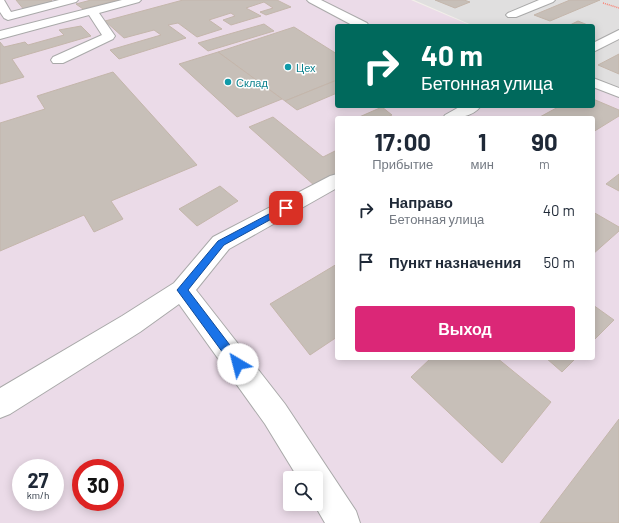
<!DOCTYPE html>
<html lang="ru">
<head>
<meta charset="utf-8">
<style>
	:root { --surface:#fff; --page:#f2f2f3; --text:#1f2937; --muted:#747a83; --accent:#db2777 }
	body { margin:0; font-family:Barlow,sans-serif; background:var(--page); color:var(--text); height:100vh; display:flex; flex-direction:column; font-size:15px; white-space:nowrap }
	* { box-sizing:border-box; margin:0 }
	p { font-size:13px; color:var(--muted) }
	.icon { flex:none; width:22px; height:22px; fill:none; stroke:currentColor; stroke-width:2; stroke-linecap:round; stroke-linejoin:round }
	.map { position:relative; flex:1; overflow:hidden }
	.side { position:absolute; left:335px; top:116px; width:260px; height:244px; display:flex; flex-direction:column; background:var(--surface); border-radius:4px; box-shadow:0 2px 10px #0003 }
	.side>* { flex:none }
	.guide { position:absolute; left:335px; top:24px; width:260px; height:84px; border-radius:4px; box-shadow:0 2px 10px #0003; background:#00695c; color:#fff; overflow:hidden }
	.buttons { position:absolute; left:283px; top:471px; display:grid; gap:8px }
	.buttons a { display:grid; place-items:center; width:40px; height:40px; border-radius:4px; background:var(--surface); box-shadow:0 2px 10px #0003; font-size:20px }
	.speed { position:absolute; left:12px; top:459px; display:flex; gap:8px; font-size:20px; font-weight:700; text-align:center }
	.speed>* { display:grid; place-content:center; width:52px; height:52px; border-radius:50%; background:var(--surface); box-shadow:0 2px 10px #0003; line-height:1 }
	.speed small { font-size:10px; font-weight:400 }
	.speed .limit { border:6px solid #d22; background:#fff; color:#111 }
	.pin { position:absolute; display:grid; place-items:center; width:34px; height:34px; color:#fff; margin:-17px; border-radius:8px; box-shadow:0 2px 6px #0006 }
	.me { position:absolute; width:44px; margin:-22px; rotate:323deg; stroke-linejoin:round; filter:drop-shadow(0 0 3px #0008) }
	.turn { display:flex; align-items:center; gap:14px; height:84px; padding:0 20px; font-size:18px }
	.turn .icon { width:52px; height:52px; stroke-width:2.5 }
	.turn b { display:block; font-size:28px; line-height:34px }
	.eta { display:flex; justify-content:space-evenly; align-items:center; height:68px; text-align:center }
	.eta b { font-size:24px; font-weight:700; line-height:28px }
	.primary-button { display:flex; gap:8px; margin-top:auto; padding:8px 20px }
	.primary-button a { flex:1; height:46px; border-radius:4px; background:var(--accent); color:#fff; font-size:16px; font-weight:700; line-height:46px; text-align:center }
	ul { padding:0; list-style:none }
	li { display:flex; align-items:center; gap:12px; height:52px; padding:0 20px }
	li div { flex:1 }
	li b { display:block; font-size:15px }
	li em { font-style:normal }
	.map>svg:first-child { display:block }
</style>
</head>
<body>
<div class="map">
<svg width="619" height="523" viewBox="0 0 619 523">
	<rect width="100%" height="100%" fill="#f2efe9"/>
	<polygon fill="#e0dfdf" points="414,0 619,0 619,89 593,77 593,26 474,26"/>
	<path fill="#ebdbe8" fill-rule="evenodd" d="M0,0H411L472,26H337V106H593V78L619,89V523H0ZM337,118H593V358H337ZM21,468H55V502H21ZM81,468H115V502H81ZM290,478H316V504H290Z"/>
	<g fill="#c7bfb8" stroke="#c4b6ab">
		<polygon points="16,0 51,0 55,4 25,11"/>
		<polygon points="91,0 118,0 83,9 76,4"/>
		<polygon points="183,0 277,0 291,7 266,15 260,12 273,8 264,2 246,8 261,16 231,25 223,20 235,16 231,13 209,20 222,29 197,37 178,23 168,25 186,38 119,59 110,50 161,35 154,30 124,38 105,21"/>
		<polygon points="435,0 464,0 470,2 455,8"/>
		<polygon points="570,0 600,0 550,21 534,15"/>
		<polygon points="578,21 590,26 568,26"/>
		<polygon points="264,24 274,31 208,51 198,43"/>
		<polygon points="81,26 91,36 12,59 24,77 0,84 0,42 4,47 25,42 28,45 64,35 59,30"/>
		<polygon points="294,27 337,54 337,80 285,101 218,52"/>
		<polygon points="218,52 282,99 237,117 179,64"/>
		<polygon points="619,54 619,74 598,65"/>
		<polygon points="113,72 197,165 111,201 123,219 94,232 84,215 0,251 0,123 45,109 37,96"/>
		<polygon points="337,80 337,93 297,110 285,101"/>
		<polygon points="593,99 619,110 619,116 593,132 593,118 538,118 560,106 593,106"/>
		<polygon points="382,107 392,115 385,118 357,118"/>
		<polygon points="273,117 323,157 337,150 337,175 315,186 249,127"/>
		<polygon points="619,174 619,191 606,184"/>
		<polygon points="220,186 238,201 197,226 179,209"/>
		<polygon points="593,212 619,227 619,231 593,254"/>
		<polygon points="337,264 337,337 310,355 270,304"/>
		<polygon points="593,305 614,320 593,341"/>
		<polygon points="431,358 497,358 551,402 502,463 411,377"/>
		<polygon points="546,358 576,358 562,372"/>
		<polygon points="619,419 619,523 540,523"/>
	</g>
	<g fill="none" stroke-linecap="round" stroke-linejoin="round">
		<g stroke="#a9a9a9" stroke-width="2">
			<g id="minor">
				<polygon points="0,0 4,0 11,12 59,0 78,0 76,2 8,20 4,18 0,12"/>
				<polygon points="122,0 141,0 139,2 99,13 115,36 113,39 63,63 53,63 51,60 53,57 102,35 89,15 0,39 0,31"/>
				<polygon points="307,0 321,0 367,23 369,26 354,26 309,2"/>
				<polygon points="539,0 555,0 553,2 516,17 508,17 506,15 508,13"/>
				<polygon points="619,30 619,39 593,52 593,43"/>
				<polygon points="593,78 619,88 619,97 593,87"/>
				<path d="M461,106H481C472,118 456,118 443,118L445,115Z"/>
				<polygon points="337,174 337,188 229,249 196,290 285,404 356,511 360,523 325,523 314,504 316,504 316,478 298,478 265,424 179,304 140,332 10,414 0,418 0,388 122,316 174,283 213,237 330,176"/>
			</g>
		</g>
		<polyline stroke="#fa8072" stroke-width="1.5" stroke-dasharray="1 1" stroke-linecap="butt" points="603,3 619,8"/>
		<use href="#minor" fill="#fff" fill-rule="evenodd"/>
	</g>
	<polygon fill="#1a73e8" stroke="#114b97" points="286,205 290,208 288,210 224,245 188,290 242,361 243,364 242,368 238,370 234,368 177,290 218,241"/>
	<g fill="#0f9aa8" stroke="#fff" stroke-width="1.5">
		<circle cx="288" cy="67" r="4"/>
		<circle cx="228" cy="82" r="4"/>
	</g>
	<g text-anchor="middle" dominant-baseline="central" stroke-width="3" stroke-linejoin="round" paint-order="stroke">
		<g font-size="11" fill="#0d838f" stroke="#fff" text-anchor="start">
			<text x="296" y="67">Цех</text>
			<text x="236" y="82">Склад</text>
		</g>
	</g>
</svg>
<div class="buttons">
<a><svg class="icon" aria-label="search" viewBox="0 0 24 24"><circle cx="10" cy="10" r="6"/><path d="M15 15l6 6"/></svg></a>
</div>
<div class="speed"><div>27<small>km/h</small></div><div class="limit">30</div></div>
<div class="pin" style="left:286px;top:208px;background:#d93025"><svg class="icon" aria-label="arrive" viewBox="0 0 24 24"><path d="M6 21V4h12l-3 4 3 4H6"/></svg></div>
<svg class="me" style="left:238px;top:364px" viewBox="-20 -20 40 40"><circle r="19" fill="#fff"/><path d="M0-13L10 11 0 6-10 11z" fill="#1a73e8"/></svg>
<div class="guide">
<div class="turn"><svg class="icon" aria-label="right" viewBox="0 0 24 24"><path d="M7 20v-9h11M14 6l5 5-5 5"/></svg><div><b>40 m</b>Бетонная улица</div></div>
</div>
<section class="side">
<div class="eta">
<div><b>17:00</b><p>Прибытие</p></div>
<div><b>1</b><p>мин</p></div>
<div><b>90</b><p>m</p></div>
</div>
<ul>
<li><svg class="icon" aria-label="right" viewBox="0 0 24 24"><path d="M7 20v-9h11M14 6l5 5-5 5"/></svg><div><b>Направо</b><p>Бетонная улица</p></div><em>40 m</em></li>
<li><svg class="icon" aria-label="arrive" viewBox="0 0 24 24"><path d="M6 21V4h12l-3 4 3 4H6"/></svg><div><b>Пункт назначения</b></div><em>50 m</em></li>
</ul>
<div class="primary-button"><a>Выход</a></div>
</section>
</div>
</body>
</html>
